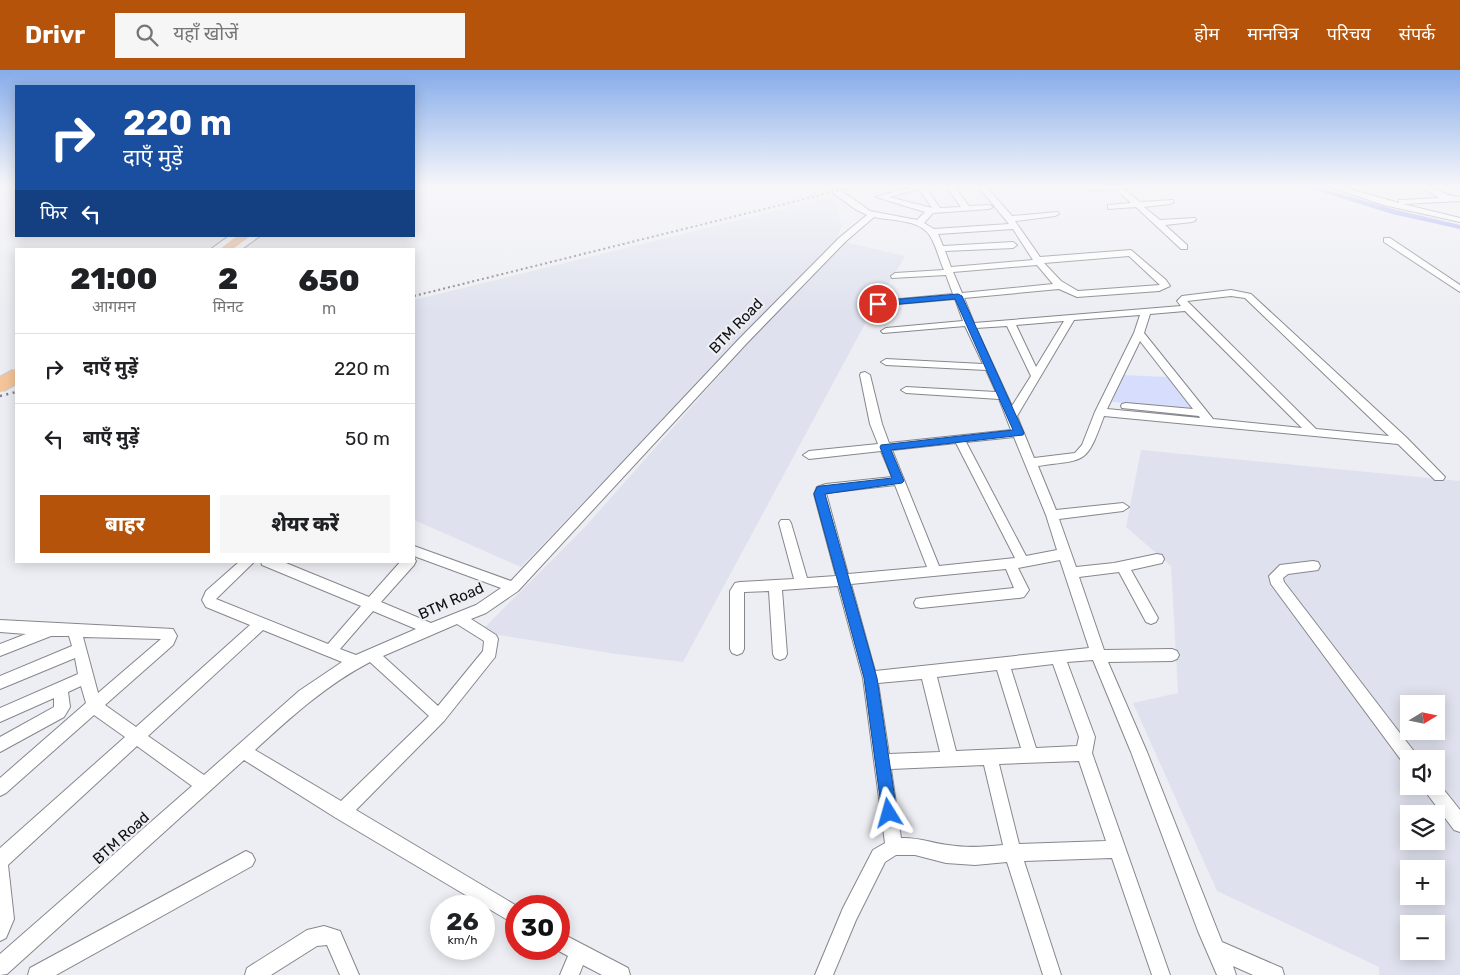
<!DOCTYPE html>
<html lang="hi">
<head>
<meta charset="utf-8">
<style>
	:root { --surface:#fff; --page:#f6f6f6; --text:#202124; --muted:#757577; --line:#e0e0e0; --accent:#b45309 }
	body { margin:0; font-family:Rubik,"Noto Sans Devanagari",sans-serif; background:var(--page); color:var(--text); height:100vh; display:flex; flex-direction:column; font-size:19px; white-space:nowrap }
	* { box-sizing:border-box; margin:0 }
	p { font-size:16px; color:var(--muted) }
	.icon { flex:none; width:28px; height:28px; fill:none; stroke:currentColor; stroke-width:2; stroke-linecap:round; stroke-linejoin:round }
	.map { position:relative; flex:1; overflow:hidden }
	.sheet { position:absolute; left:15px; top:178px; width:400px; height:315px; display:flex; flex-direction:column; background:var(--surface); border-radius:0px; box-shadow:0 2px 12px #0003 }
	.sheet>* { flex:none }
	.top-card { position:absolute; left:15px; top:15px; width:400px; height:152px; border-radius:0px; box-shadow:0 2px 12px #0003; background:#1a4fa0; color:#fff; overflow:hidden }
	.needle { width:32px; rotate:80deg }
	.tools { position:absolute; left:1400px; top:625px; display:grid; gap:10px }
	.tools a { display:grid; place-items:center; width:45px; height:45px; border-radius:0px; background:var(--surface); box-shadow:0 2px 12px #0003; font-size:25px }
	.speed { position:absolute; left:430px; top:825px; display:flex; gap:10px; font-size:25px; font-weight:700; text-align:center }
	.speed>* { display:grid; place-content:center; width:65px; height:65px; border-radius:50%; background:var(--surface); box-shadow:0 2px 12px #0003; line-height:1 }
	.speed small { font-size:12px; font-weight:400 }
	.speed .limit { border:8px solid #d22; background:#fff; color:#111 }
	.pin { position:absolute; display:grid; place-items:center; width:42px; height:42px; color:#fff; margin:-21px; border:2px solid #fff; border-radius:50%; box-shadow:0 1px 5px #0007 }
	.me { position:absolute; width:55px; margin:-28px; rotate:352deg; stroke-linejoin:round; filter:drop-shadow(0 0 4px #0008) }
	.turn { display:flex; align-items:center; gap:18px; height:105px; padding:0 25px; font-size:22px }
	.turn .icon { width:65px; height:65px; stroke-width:2.5 }
	.turn b { display:block; font-size:35px; line-height:42px }
	.then { display:flex; align-items:center; height:48px; padding:0 25px; background:#0003; gap:10px; font-size:19px }
	.eta { display:flex; justify-content:space-evenly; align-items:center; height:85px; text-align:center }
	.eta b { font-size:30px; font-weight:800; line-height:35px }
	.action { display:flex; gap:10px; margin-top:auto; padding:10px 25px }
	.action a { flex:1; height:58px; border-radius:0px; background:var(--accent); color:#fff; font-size:20px; font-weight:800; line-height:58px; text-align:center }
	.action a+a { background:var(--page); color:var(--text) }
	ul { padding:0; list-style:none }
	li { display:flex; align-items:center; gap:15px; height:70px; padding:0 25px; border-top:1px solid var(--line) }
	li div { flex:1 }
	li b { display:block; font-size:19px }
	li em { font-style:normal }
	header { display:flex; align-items:center; gap:30px; box-sizing:border-box; height:70px; padding:0 25px; background:var(--accent); color:#fff }
	header strong { font-size:24px }
	nav { display:flex; gap:28px; margin-inline-start:auto; font-size:18px }
	.search { width:350px; height:45px; background:var(--page); display:flex; align-items:center; gap:12px; box-sizing:border-box; padding:0 18px; border-radius:0px; color:var(--muted); font-size:19px }
	.map>svg:first-child { display:block }
</style>
</head>
<body>
<header>
<strong>Drivr</strong>
<div class="search"><svg class="icon" aria-label="search" viewBox="0 0 24 24"><circle cx="10" cy="10" r="6"/><path d="M15 15l6 6"/></svg>यहाँ खोजें</div>
<nav><a>होम</a><a>मानचित्र</a><a>परिचय</a><a>संपर्क</a></nav>
</header>
<div class="map">
<svg width="1460" height="905" viewBox="0 0 1460 905">
	<rect width="100%" height="100%" fill="#edeef3"/>
	<g fill="#dfe2ee" fill-rule="evenodd">
		<polygon points="833,127 842,156 837,168 521,497 414,450 414,230"/>
		<polygon points="845,172 905,186 866,252 683,592 616,584 480,562 585,457 755,265"/>
		<path d="M1141,380L1460,411V905H1379V897L1217,821L1133,633L1178,623L1171,496L1126,457ZM1409,634H1436V661H1409ZM1409,689H1436V716H1409ZM1409,744H1436V771H1409ZM1409,799H1436V826H1409ZM1409,854H1436V881H1409Z"/>
	</g>
	<polygon fill="#d7ddfd" points="1123,305 1168,307 1195,339 1112,332"/>
	<g fill="none" stroke-linecap="round" stroke-linejoin="round">
		<polygon fill="#93a0ee" fill-rule="evenodd" points="1300,115 1310,115 1397,140 1460,155 1460,159 1392,144"/>
		<g stroke="#86878c" stroke-width="2">
			<g id="minor">
				<path d="M918,115H931L926,118L940,138L961,137L945,115H953L969,136L989,135L993,137L989,139L933,143L924,153L934,159L1009,154L977,115H985L1012,146L1058,142L1059,144L1055,146L1015,151L1040,187L1131,180L1166,210L1170,216L1159,221L1077,227L1059,219L964,228L974,253L1181,236L1177,231L1182,226L1231,220L1251,224L1407,368L1445,407L1443,410H1435L1398,374L1104,346C1086,395 1087,389 1038,396L1056,440L1123,433L1129,437L1123,441L1059,449L1076,497L1114,493L1157,484L1162,485L1164,489L1162,493L1131,500L1158,548L1156,552L1151,554L1146,552L1119,502L1079,507L1104,580L1172,579L1177,581L1179,585L1177,589L1172,591L1108,592L1147,682L1222,872L1282,898L1284,905H1253L1233,896L1236,905H1217L1198,861L1131,682L1093,590L1067,592L1095,667L1092,683L1170,905H1152L1112,788L1024,791L1061,905H1043L1007,792L975,795L946,793L915,785H896L885,792L856,850L833,905H815L843,838L873,780L885,773L863,608L838,516L782,520L787,584L785,588L780,590L775,588L773,584L769,521L744,522V579L742,583L737,585L732,583L730,579V521L735,513L740,512L794,509L779,453L781,450H789L791,453L807,508L836,506L814,424L817,417L826,414L892,407L881,381L809,389L803,385L809,381L878,374L870,354L860,305L861,303L865,302L870,305L882,354L889,373L1011,360L999,329L906,323L901,320L906,317L996,322L986,300L886,295L881,292L886,289L983,294L965,256L883,263L881,261L886,258L963,251L955,229L876,236V232L879,231L953,224L946,205L892,208L891,206L895,203L944,200C939,189 936,175 930,166C920,149 891,151 874,147L845,172L747,273L518,521L486,543L471,549L496,565L498,569L495,587L444,651L356,740L517,836L516,855L336,748L244,690L7,904L0,905V884L192,716L137,676L8,795L14,849L6,868L0,871V778L125,667L94,645L6,723L0,726V708L86,633L81,616L68,622L70,637L64,647L0,682V667L54,637V628L0,652V638L78,604L75,588L0,619V606L72,576L69,566H51L0,586V574L26,564L0,562V550L173,559L177,566L173,575L105,635L136,657L250,555L206,537L202,530L206,521L240,491H255L216,529L328,574L361,536L262,495L261,491H281L369,527L401,491H414V488L416,491L414,495L381,532L431,553L476,535L501,518L414,486V476L511,511L739,269L839,168L867,145L855,139L833,123V119H839L870,141L917,150L925,142L876,127ZM919,119L932,138L889,127ZM1013,159L1033,190L951,197L945,181L1013,178L1017,175L1013,172L943,176L938,164ZM1129,186L1160,215L1078,221L1061,211L1044,193ZM1037,195L1053,214L962,223L953,202ZM1231,226L1245,228L1389,366L1316,359L1187,231ZM1185,241L1302,358L1213,349L1144,263L1150,244ZM1140,245L1134,263L1095,342L1082,375L1075,383L1034,388L1017,346L1074,250ZM1064,251L1036,297L1016,255ZM1007,256L1031,306L1012,336L976,258ZM1140,271L1193,339L1126,333L1122,334L1121,336L1122,338L1199,346L1200,348L1107,339ZM1014,367L1046,445L1057,480L1026,486L966,372ZM956,373L1015,488L939,496L892,380ZM895,415L927,497L848,504L826,423ZM1060,490L1089,578L875,601L851,514L1006,499L1014,518L921,528L916,529L914,533L916,537L921,538L1019,528L1024,527L1029,520L1018,498ZM373,541L416,559L356,585L340,579ZM457,554L484,571L483,581L438,636L383,586ZM263,560L342,592L299,621L204,705L148,666ZM83,567L161,569L98,623ZM370,592L429,646L341,731L255,680C291,647 326,615 370,592ZM1053,594L1079,667L1077,676L1036,678L1011,599ZM997,600L1021,678L956,681L937,607ZM922,609L940,682L889,684L878,613ZM1079,691L1106,771L1019,774L999,694ZM984,695L1003,775C984,777 966,778 948,775C931,773 918,767 901,768L891,699Z"/>
				<polygon points="1112,115 1144,115 1140,117 1124,119 1140,132 1173,130 1174,132 1170,134 1144,137 1160,150 1195,148 1196,150 1192,152 1165,155 1187,175 1187,179 1181,179 1136,137 1108,139 1108,135 1131,133 1116,119 1092,121 1088,119 1092,117"/>
				<path d="M1323,115H1335L1399,133V130H1402L1439,128L1419,115C1435,115 1444,127 1460,127V131L1403,134L1460,148V152L1384,135Z"/>
				<polygon points="229,166 239,166 221,179 211,179"/>
				<polygon points="250,166 260,166 242,179 232,179"/>
				<polygon points="1384,168 1390,168 1460,215 1460,222 1384,172"/>
				<polygon points="1313,491 1318,492 1320,496 1318,500 1288,504 1283,508 1284,512 1416,684 1418,689 1409,689 1409,696 1404,694 1271,514 1269,506 1280,495"/>
				<polygon points="1437,711 1460,740 1460,762 1454,760 1425,721 1423,716 1436,716"/>
				<polygon points="246,781 252,784 255,790 252,796 56,905 28,905 30,898"/>
				<polygon points="324,856 340,861 359,905 340,905 327,875 317,876 271,905 245,905 247,898 307,860"/>
				<polygon points="559,862 628,898 630,905 602,905 583,895 579,905 560,905 568,886 555,879 559,879"/>
			</g>
		</g>
		<g stroke="#cacacb" stroke-width="2">
			<polygon id="major" points="237,166 250,166 233,179 220,179"/>
		</g>
		<use href="#minor" fill="#fff" fill-rule="evenodd"/>
		<use href="#major" fill="#f5c59a" fill-rule="evenodd"/>
		<polyline stroke="#7f7f83" stroke-width="2" stroke-dasharray="2 3" stroke-linecap="butt" points="414,226 861,115"/>
		<polyline stroke="#7f7f83" stroke-width="2.5" stroke-dasharray="2 4.5" stroke-linecap="butt" points="0,326 16,322"/>
		<g stroke="#cacacb" stroke-width="16" stroke-linecap="butt">
			<polyline id="major-bridge" points="0,315 16,306"/>
		</g>
		<use href="#major-bridge" stroke="#f5c59a" stroke-width="14"/>
	</g>
	<linearGradient id="sky" x2="0" y2="1"><stop stop-color="#86acea"/><stop offset="0.48" stop-color="#f7f7fa"/><stop offset="1" stop-color="#f7f7fa" stop-opacity="0"/></linearGradient>
	<rect width="1460" height="242" fill="url(#sky)"/>
	<polygon fill="#1a73e8" stroke="#114b97" points="958,224 962,226 1024,363 1023,365 891,380 904,411 902,413 825,424 877,608 897,743 895,748 889,750 884,748 882,743 864,608 814,424 817,417 821,416 892,408 880,377 881,375 1013,360 955,229 878,236 874,234 878,231"/>
	<g text-anchor="middle" dominant-baseline="central" stroke-width="4.5" stroke-linejoin="round" paint-order="stroke">
		<g font-size="15" fill="#0f0f11" stroke="#edeef3">
			<text transform="translate(736 256) rotate(-46)">BTM Road</text>
			<text transform="translate(451 531) rotate(-24)">BTM Road</text>
			<text transform="translate(121 768) rotate(-42)">BTM Road</text>
		</g>
	</g>
</svg>
<div class="tools">
<a><svg class="needle" viewBox="-14 -14 28 28"><path d="M0-13l5 13h-10z" fill="#e53935"/><path d="M0 13l5-13h-10z" fill="#757577"/></svg></a>
<a><svg class="icon" aria-label="sound" viewBox="0 0 24 24"><path d="M4 9h4l5-4v14l-5-4H4zM17 9q2 3 0 6"/></svg></a>
<a><svg class="icon" aria-label="layers" viewBox="0 0 24 24"><path d="M12 4l9 5-9 5-9-5zM3 14l9 5 9-5"/></svg></a>
<a>+</a>
<a>−</a>
</div>
<div class="speed"><div>26<small>km/h</small></div><div class="limit">30</div></div>
<div class="pin" style="left:878px;top:234px;background:#d93025"><svg class="icon" aria-label="arrive" viewBox="0 0 24 24"><path d="M6 21V4h12l-3 4 3 4H6"/></svg></div>
<svg class="me" style="left:889px;top:743px" viewBox="-20 -20 40 40"><path d="M0-17L14 15 0 8-14 15z" fill="#1a73e8" stroke="#fff" stroke-width="4"/></svg>
<div class="top-card">
<div class="turn"><svg class="icon" aria-label="right" viewBox="0 0 24 24"><path d="M7 20v-9h11M14 6l5 5-5 5"/></svg><div><b>220 m</b>दाएँ मुड़ें</div></div>
<div class="then">फिर<svg class="icon" aria-label="left" viewBox="0 0 24 24"><path d="M17 20v-9H6M10 6l-5 5 5 5"/></svg></div>
</div>
<section class="sheet">
<div class="eta">
<div><b>21:00</b><p>आगमन</p></div>
<div><b>2</b><p>मिनट</p></div>
<div><b>650</b><p>m</p></div>
</div>
<ul>
<li><svg class="icon" aria-label="right" viewBox="0 0 24 24"><path d="M7 20v-9h11M14 6l5 5-5 5"/></svg><div><b>दाएँ मुड़ें</b></div><em>220 m</em></li>
<li><svg class="icon" aria-label="left" viewBox="0 0 24 24"><path d="M17 20v-9H6M10 6l-5 5 5 5"/></svg><div><b>बाएँ मुड़ें</b></div><em>50 m</em></li>
</ul>
<div class="action"><a>बाहर</a><a>शेयर करें</a></div>
</section>
</div>
</body>
</html>
